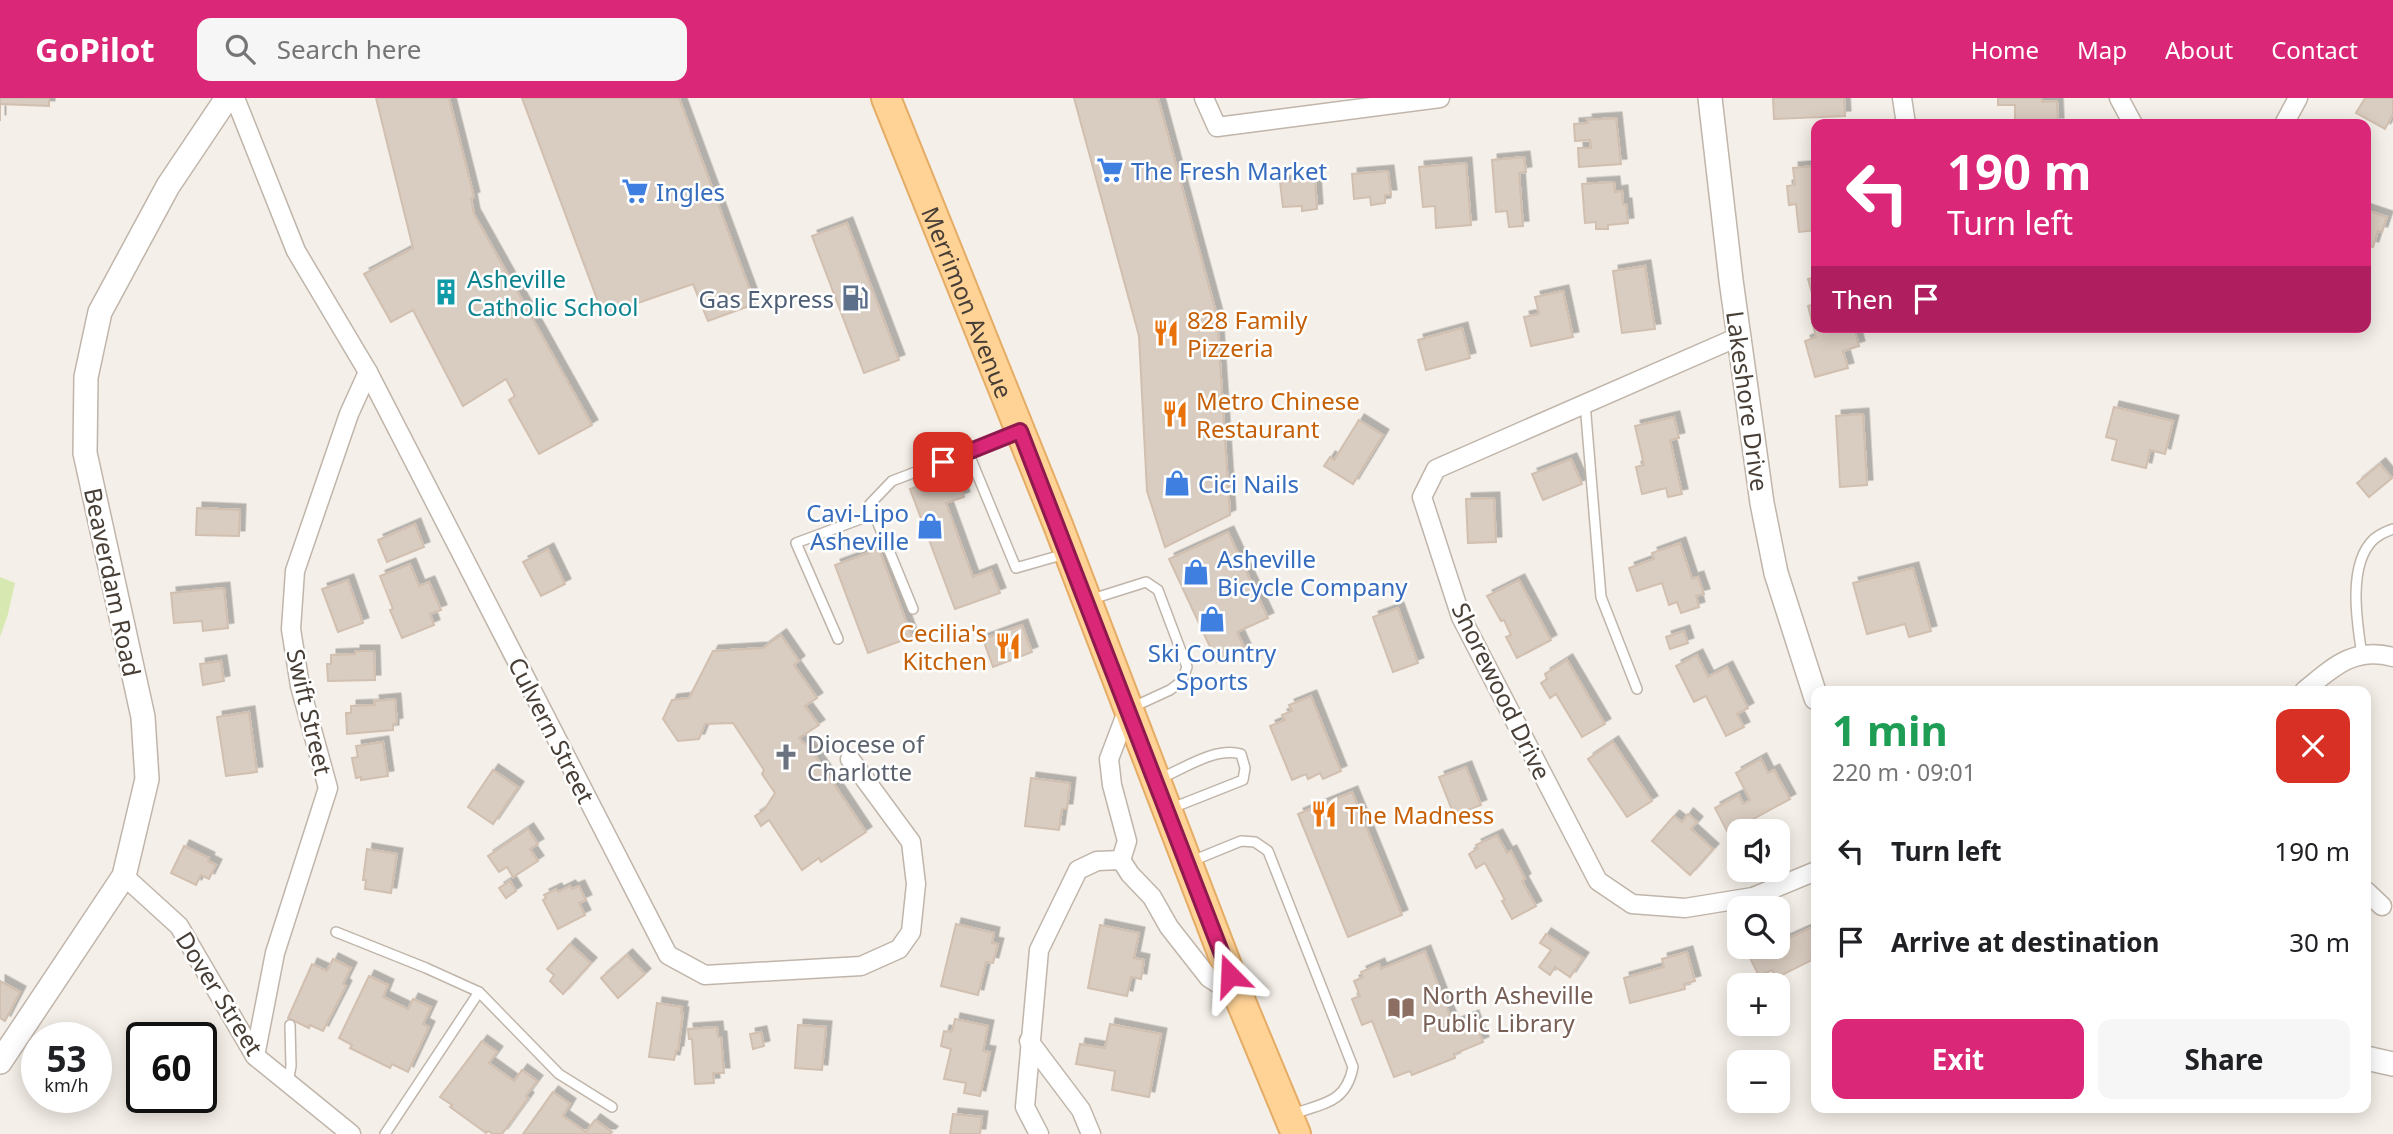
<!DOCTYPE html>
<html lang="en">
<head>
<meta charset="utf-8">
<style>
	:root { --surface:#fff; --page:#f6f6f6; --text:#202124; --muted:#757577; --accent:#db2777 }
	body { margin:0; font-family:"Noto Sans",sans-serif; background:var(--page); color:var(--text); height:100vh; display:flex; flex-direction:column; font-size:26px; white-space:nowrap }
	* { box-sizing:border-box; margin:0 }
	p { font-size:23px; color:var(--muted) }
	.icon { flex:none; width:38px; height:38px; fill:none; stroke:currentColor; stroke-width:2; stroke-linecap:round; stroke-linejoin:round }
	.map { position:relative; flex:1; overflow:hidden }
	.panel { position:absolute; left:1811px; top:588px; width:560px; height:427px; display:flex; flex-direction:column; background:var(--surface); border-radius:14px; box-shadow:0 4px 18px #0003 }
	.panel>* { flex:none }
	.hud { position:absolute; left:1811px; top:21px; width:560px; height:214px; border-radius:14px; box-shadow:0 4px 18px #0003; background:#db2777; color:#fff; overflow:hidden }
	.fabs { position:absolute; left:1727px; top:721px; display:grid; gap:14px }
	.fabs a { display:grid; place-items:center; width:63px; height:63px; border-radius:14px; background:var(--surface); box-shadow:0 4px 18px #0003; font-size:35px }
	.speed { position:absolute; left:21px; top:924px; display:flex; gap:14px; font-size:35px; font-weight:700; text-align:center }
	.speed>* { display:grid; place-content:center; width:91px; height:91px; border-radius:50%; background:var(--surface); box-shadow:0 4px 18px #0003; line-height:1 }
	.speed small { font-size:18px; font-weight:400 }
	.speed .limit { border:4px solid #111; border-radius:10px; background:#fff; color:#111 }
	.pin { position:absolute; display:grid; place-items:center; width:60px; height:60px; color:#fff; margin:-30px; border-radius:14px; box-shadow:0 4px 10px #0006 }
	.me { position:absolute; width:77px; margin:-38px; rotate:339deg; stroke-linejoin:round; filter:drop-shadow(0 0 5px #0008) }
	.turn { display:flex; align-items:center; gap:24px; height:147px; padding:0 21px; font-size:32px }
	.turn .icon { width:91px; height:91px; stroke-width:2.5 }
	.turn b { display:block; font-size:49px; line-height:60px }
	.then { display:flex; align-items:center; height:66px; padding:0 21px; background:#0003; gap:14px; font-size:26px }
	.round { display:grid; place-items:center; flex:none; width:74px; height:74px; border-radius:14px; background:var(--page) }
	.summary { display:flex; align-items:center; justify-content:space-between; height:119px; padding:0 21px }
	h1 { font-size:42px; font-weight:700; line-height:52px; color:#1e9e55 }
	.cta { display:flex; gap:14px; margin-top:auto; padding:14px 21px }
	.cta a { flex:1; height:80px; border-radius:14px; background:var(--accent); color:#fff; font-size:28px; font-weight:700; line-height:80px; text-align:center }
	.cta a+a { background:var(--page); color:var(--text) }
	ul { padding:0; list-style:none }
	li { display:flex; align-items:center; gap:21px; height:91px; padding:0 21px }
	li div { flex:1 }
	li b { display:block; font-size:26px }
	li em { font-style:normal }
	header { display:flex; align-items:center; gap:42px; box-sizing:border-box; height:98px; padding:0 35px; background:var(--accent); color:#fff }
	header strong { font-size:33px }
	nav { display:flex; gap:38px; margin-inline-start:auto; font-size:24px }
	.search { width:490px; height:63px; background:var(--page); display:flex; align-items:center; gap:18px; box-sizing:border-box; padding:0 24px; border-radius:14px; color:var(--muted); font-size:26px }
	.map>svg:first-child { display:block }
</style>
</head>
<body>
<header>
<strong>GoPilot</strong>
<div class="search"><svg class="icon" aria-label="search" viewBox="0 0 24 24"><circle cx="10" cy="10" r="6"/><path d="M15 15l6 6"/></svg>Search here</div>
<nav><a>Home</a><a>Map</a><a>About</a><a>Contact</a></nav>
</header>
<div class="map">
<svg width="2393" height="1036" viewBox="0 0 2393 1036">
	<defs>
		<filter id="shadow"><feDropShadow dx="5.5" dy="-5.5" stdDeviation="0" flood-color="#0004"/></filter>
	</defs>
	<rect width="100%" height="100%" fill="#f4efe8"/>
	<polygon fill="#d7e9b0" points="0,479 15,485 8,516 0,539"/>
	<g fill="#d9ccc0" stroke="#d1bfb0" stroke-width="2" filter="url(#shadow)">
		<polygon points="0,0 49,0 49,8 0,6 0,23"/>
		<polygon points="376,0 449,0 474,99 471,100 474,116 592,327 539,356 509,302 515,298 506,281 463,308 413,212 391,224 364,176 413,150"/>
		<polygon points="522,0 679,0 755,206 708,223 693,186 603,217"/>
		<polygon points="1074,0 1158,0 1217,218 1230,417 1165,449 1147,393 1139,238"/>
		<polygon points="1773,0 1844,0 1845,18 1774,21"/>
		<polygon points="1998,0 2042,0 2042,4 2057,3 2058,25 2025,26 2025,23 2015,23 2015,7 1998,7"/>
		<polygon points="2365,0 2393,0 2393,16 2385,31 2356,15"/>
		<polygon points="1616,20 1621,66 1579,69 1578,50 1591,50 1590,42 1575,43 1574,26 1588,25 1587,22"/>
		<polygon points="1524,59 1526,74 1519,75 1523,128 1509,129 1507,113 1496,114 1492,62"/>
		<polygon points="1466,65 1471,127 1436,130 1435,108 1423,109 1419,69"/>
		<polygon points="1816,68 1816,132 1799,134 1796,106 1789,107 1787,88 1795,87 1793,70"/>
		<polygon points="1388,73 1391,97 1385,97 1385,105 1371,107 1370,99 1354,101 1352,76"/>
		<polygon points="1315,81 1317,111 1302,113 1302,108 1283,109 1280,84"/>
		<polygon points="1614,84 1615,94 1622,93 1623,106 1626,106 1628,125 1608,127 1608,131 1596,131 1596,124 1585,125 1582,86"/>
		<polygon points="2366,112 2387,119 2382,134 2378,133 2373,149 2366,147"/>
		<polygon points="847,125 899,262 864,275 812,138"/>
		<polygon points="1645,168 1655,231 1622,235 1613,173"/>
		<polygon points="1816,179 1816,229 1854,229 1859,248 1843,253 1848,270 1815,279 1805,243 1816,239 1808,208 1815,206 1808,181"/>
		<polygon points="1563,193 1573,239 1531,248 1524,219 1539,216 1535,199"/>
		<polygon points="1462,230 1470,260 1426,272 1418,242"/>
		<polygon points="2114,309 2173,323 2165,356 2150,352 2146,370 2112,362 2117,342 2106,339"/>
		<polygon points="1863,316 1867,387 1840,389 1836,318"/>
		<polygon points="1674,319 1679,340 1670,342 1682,396 1668,399 1666,390 1642,396 1636,369 1644,367 1635,328"/>
		<polygon points="1359,322 1383,337 1353,386 1324,368 1330,359 1334,362"/>
		<polygon points="1571,361 1582,386 1543,402 1532,376"/>
		<polygon points="2380,366 2392,380 2369,399 2357,385"/>
		<polygon points="955,374 964,399 946,405 973,479 991,472 1000,495 955,511 910,391"/>
		<polygon points="1494,400 1496,444 1468,445 1466,401"/>
		<polygon points="197,410 240,412 239,438 196,437"/>
		<polygon points="415,426 424,449 387,464 378,442"/>
		<polygon points="1228,434 1268,520 1237,534 1245,551 1217,564 1169,461"/>
		<polygon points="1680,445 1692,481 1698,479 1704,496 1696,498 1699,509 1681,515 1677,504 1669,507 1662,485 1637,493 1629,470 1654,461 1652,455"/>
		<polygon points="548,451 565,486 541,498 523,464"/>
		<polygon points="879,451 912,539 868,555 835,467"/>
		<polygon points="410,466 419,488 429,484 441,512 430,516 434,527 402,540 390,512 393,511 380,478"/>
		<polygon points="1913,470 1931,533 1909,539 1905,526 1867,536 1853,485"/>
		<polygon points="348,482 363,525 338,534 322,491"/>
		<polygon points="1519,482 1551,542 1517,560 1506,539 1511,537 1504,522 1501,523 1487,498"/>
		<polygon points="224,490 228,530 203,533 202,523 174,525 171,495"/>
		<polygon points="1398,510 1418,565 1393,574 1373,519"/>
		<polygon points="1022,527 1032,554 993,569 983,541"/>
		<polygon points="1684,533 1688,545 1670,551 1666,539"/>
		<polygon points="781,537 799,563 794,567 817,600 805,608 819,627 799,640 803,645 808,647 866,734 821,764 819,760 802,772 769,722 761,728 755,718 764,712 775,695 762,676 764,672 733,625 705,626 699,641 678,643 663,621 672,602 689,600 713,553 763,550"/>
		<polygon points="355,553 374,553 375,582 328,583 327,566 331,566 331,557 355,556"/>
		<polygon points="1697,557 1708,579 1727,569 1748,610 1737,616 1744,629 1726,638 1706,598 1694,604 1676,568"/>
		<polygon points="1567,562 1605,626 1582,639 1556,596 1550,600 1541,585 1547,581 1545,576"/>
		<polygon points="221,563 224,583 203,587 200,566"/>
		<polygon points="1311,598 1341,673 1323,681 1320,675 1308,681 1306,676 1292,682 1270,628 1285,622 1282,617 1292,613 1289,607"/>
		<polygon points="395,601 397,625 393,626 393,632 347,636 346,615 351,615 351,608 375,607 374,603"/>
		<polygon points="249,614 257,674 226,678 217,619"/>
		<polygon points="383,644 388,678 361,682 361,679 356,680 352,660 358,659 356,648"/>
		<polygon points="1613,644 1652,703 1627,719 1588,661"/>
		<polygon points="1761,661 1768,675 1774,672 1790,701 1728,735 1715,710 1739,697 1743,706 1750,702 1736,675"/>
		<polygon points="1466,669 1481,707 1454,717 1439,679"/>
		<polygon points="493,672 518,689 493,726 468,709"/>
		<polygon points="1031,680 1070,685 1067,711 1062,711 1059,732 1025,728"/>
		<polygon points="1352,694 1402,817 1348,839 1298,716"/>
		<polygon points="1688,716 1697,724 1691,731 1713,751 1690,777 1652,743 1674,718 1682,724"/>
		<polygon points="528,731 538,746 530,751 538,763 513,779 507,769 499,774 488,758"/>
		<polygon points="1497,737 1507,755 1511,753 1525,781 1522,783 1536,808 1512,821 1502,803 1505,802 1485,765 1476,770 1469,756 1478,750 1476,747"/>
		<polygon points="184,748 209,760 208,763 216,767 209,781 201,777 196,787 171,775"/>
		<polygon points="367,751 397,756 391,795 365,791 366,782 363,782"/>
		<polygon points="510,783 516,793 506,800 499,790"/>
		<polygon points="570,788 572,791 579,788 586,802 579,805 585,817 558,831 543,802 546,800 544,797 556,791 558,794"/>
		<polygon points="956,826 994,835 992,845 998,846 993,865 986,864 978,897 941,888"/>
		<polygon points="1100,827 1139,835 1134,860 1144,862 1141,881 1131,879 1127,898 1088,890"/>
		<polygon points="1815,828 1816,831 1816,860 1776,880 1772,872 1759,878 1748,856 1757,852 1756,849 1778,849 1778,845"/>
		<polygon points="1546,836 1583,860 1570,879 1555,869 1550,877 1539,869 1551,852 1540,845"/>
		<polygon points="570,846 591,865 563,896 550,883 554,877 547,871"/>
		<polygon points="1425,853 1453,926 1473,918 1483,944 1454,956 1455,960 1412,977 1410,973 1394,979 1372,923 1362,927 1352,901 1360,898 1354,883 1363,879 1361,874 1379,866 1381,871"/>
		<polygon points="1687,854 1695,883 1684,886 1685,891 1630,905 1624,880 1664,869 1662,861"/>
		<polygon points="627,857 645,876 618,900 601,880"/>
		<polygon points="333,861 351,870 343,886 346,888 323,933 310,927 309,930 288,920 312,866 327,873"/>
		<polygon points="369,878 388,887 383,899 408,911 413,901 431,909 423,926 429,929 408,974 392,966 390,970 350,950 352,947 339,940"/>
		<polygon points="0,883 20,894 5,923 0,920"/>
		<polygon points="657,905 682,909 681,915 683,915 678,953 676,953 674,962 649,959"/>
		<polygon points="955,921 988,928 983,953 990,954 980,998 964,995 966,985 944,981 951,951 941,948 944,933 952,934"/>
		<polygon points="1110,926 1161,936 1149,999 1112,992 1115,973 1076,966 1080,946 1105,950"/>
		<polygon points="798,927 826,929 822,972 795,970"/>
		<polygon points="717,929 718,939 721,939 724,975 713,975 714,985 695,986 692,941 689,941 688,931"/>
		<polygon points="761,934 764,948 753,951 750,936"/>
		<polygon points="482,943 497,954 489,965 514,983 522,972 537,983 526,998 528,1000 502,1036 493,1036 488,1033 486,1035 450,1009 452,1007 440,999"/>
		<polygon points="553,994 570,1006 563,1018 586,1034 595,1022 612,1034 610,1036 523,1036"/>
		<polygon points="953,1016 982,1019 980,1036 950,1036"/>
	</g>
	<g fill="none" stroke-linecap="round" stroke-linejoin="round">
		<g stroke="#c0b5aa" stroke-width="12">
			<g id="service">
				<polyline points="1585,305 1601,499 1637,591"/>
				<polyline points="968,354 1016,470 1065,456"/>
				<polyline points="1089,502 1146,484 1158,492 1187,569 1182,583 1170,592 1133,609"/>
				<polyline points="913,511 870,406 892,383 1017,335"/>
				<polyline points="838,541 796,445 874,416"/>
				<path d="M2362,557C2357,525 2347,466 2374,441C2379,437 2387,433 2393,431"/>
				<path d="M1161,680C1185,670 1215,649 1241,656L1245,670L1243,682L1172,710"/>
				<path d="M1192,763L1241,743L1255,744L1268,753L1353,969C1346,1005 1324,1005 1293,1016"/>
				<polyline points="336,834 426,870 479,894"/>
				<polyline points="288,985 291,968 290,927"/>
				<polyline points="385,1036 479,894 559,976 612,1009"/>
			</g>
		</g>
		<g stroke="#c0b5aa" stroke-width="21">
			<g id="minor">
				<polyline points="235,0 296,153 368,274 668,857 705,877 861,868 899,851 911,834 916,786 911,744 850,661"/>
				<polyline points="1204,0 1217,29 1440,0"/>
				<polyline points="1902,0 1906,26"/>
				<polyline points="2119,0 2133,26"/>
				<polyline points="2284,26 2298,0"/>
				<polyline points="1738,239 1436,371 1422,399 1461,519 1598,783 1632,806 1685,810 1753,799 1816,773"/>
				<path d="M2304,593C2332,570 2354,548 2393,559"/>
				<polyline points="1121,762 1127,743 1112,687 1109,661 1128,611"/>
				<polyline points="124,778 179,828 255,958 351,1036"/>
				<polyline points="2366,793 2382,808"/>
				<polyline points="1029,943 1081,1012 1091,1036"/>
				<polyline points="255,958 275,855 328,690 300,588 291,531 295,473 349,316 368,274"/>
				<polyline points="1039,1036 1025,1009 1039,852 1078,772 1097,763 1121,762 1130,776 1152,799 1169,829 1209,880 1239,899"/>
			</g>
		</g>
		<g stroke="#c0b5aa" stroke-width="26">
			<g id="tertiary">
				<polyline points="1710,0 1731,182 1762,405 1776,475 1816,600"/>
				<polyline points="2366,960 2393,966"/>
				<polyline points="0,964 124,778 147,681 143,619 85,355 86,279 100,214 168,88 227,0"/>
			</g>
		</g>
		<g stroke="#e5ac65" stroke-width="32">
			<g id="primary">
				<path id="s1" d="M886,0L1058,427L1239,899L1296,1036"/>
			</g>
		</g>
		<use href="#service" stroke="#fff" stroke-width="9"/>
		<use href="#minor" stroke="#fff" stroke-width="18"/>
		<use href="#tertiary" stroke="#fff" stroke-width="23"/>
		<use href="#primary" stroke="#ffd296" stroke-width="28"/>
	</g>
	<g fill="none" stroke-linecap="round" stroke-linejoin="round">
		<g stroke="#8e194d" stroke-width="18">
			<polyline id="route" points="943,364 1020,333 1230,877"/>
		</g>
		<use href="#route" stroke="#db2777" stroke-width="12"/>
	</g>
	<defs>
		<g id="supermarket-bare" transform="scale(2.1)"><path d="M-6-5.5h2.5l.6 2H6L4.5 2H-2.5L-4.4-4H-6ZM-1.5 3.2a1.3 1.3 0 1 0 .1 0ZM3 3.2a1.3 1.3 0 1 0 .1 0Z" fill="#3f7fe0" stroke="#fff" stroke-width="2.5" paint-order="stroke"/></g>
		<g id="building-bare" transform="scale(2.1)"><path d="M-4-6H4V6H1V3H-1V6H-4ZM-2.5-4.3h1.7v1.8h-1.7ZM.8-4.3h1.7v1.8H.8ZM-2.5-1h1.7V.8h-1.7ZM.8-1h1.7V.8H.8Z" fill="#0f9aa8" stroke="#fff" stroke-width="2.5" paint-order="stroke"/></g>
		<g id="fuel-bare" transform="scale(2.1)"><path d="M-5.5-6h7V0h2V4h1.3V-2.5L3-4.5l.8-.8L6-3V5H2.5V1h-1V6h-7ZM-4.2-4.7v3.2H.2V-4.7Z" fill="#5c6f8a" stroke="#fff" stroke-width="2.5" paint-order="stroke"/></g>
		<g id="restaurant-bare" transform="scale(2.1)"><path d="M-5-6h1v4h1v-4h1v4h1v-4h1v5L-1.5 .5V6h-2V.5L-5-1ZM5-6V6H3V1.5H1.5Q1.5-4 5-6Z" fill="#e8710a" stroke="#fff" stroke-width="2.5" paint-order="stroke"/></g>
		<g id="shop-bare" transform="scale(2.1)"><path d="M-5-2.5h2.3a2.7 3.5 0 0 1 5.4 0H5L5.5 6h-11ZM-1.5-2.5h3a1.5 2.3 0 0 0-3 0Z" fill="#3f7fe0" stroke="#fff" stroke-width="2.5" paint-order="stroke"/></g>
		<g id="church-bare" transform="scale(2.1)"><path d="M-1.2-6h2.4v3.5h3.3v2.4h-3.3V6h-2.4V-.1h-3.3v-2.4h3.3Z" fill="#6b7280" stroke="#fff" stroke-width="2.5" paint-order="stroke"/></g>
		<g id="library-bare" transform="scale(2.1)"><path d="M-6-4Q-3-5.5-.7-3.5V5Q-3 3-6 4ZM6-4Q3-5.5 .7-3.5V5Q3 3 6 4Z" fill="#8d6e63" stroke="#fff" stroke-width="2.5" paint-order="stroke"/></g>
	</defs>
	<g fill-rule="evenodd">
		<use href="#supermarket-bare" x="1110" y="72"/>
		<use href="#supermarket-bare" x="635" y="93"/>
		<use href="#building-bare" x="446" y="194"/>
		<use href="#fuel-bare" x="855" y="200"/>
		<use href="#restaurant-bare" x="1166" y="235"/>
		<use href="#restaurant-bare" x="1175" y="316"/>
		<use href="#shop-bare" x="1177" y="385"/>
		<use href="#shop-bare" x="930" y="428"/>
		<use href="#shop-bare" x="1196" y="474"/>
		<use href="#shop-bare" x="1212" y="521"/>
		<use href="#restaurant-bare" x="1008" y="548"/>
		<use href="#church-bare" x="786" y="659"/>
		<use href="#restaurant-bare" x="1324" y="716"/>
		<use href="#library-bare" x="1401" y="910"/>
	</g>
	<g text-anchor="middle" dominant-baseline="central" stroke-width="5" stroke-linejoin="round" paint-order="stroke">
		<g font-size="24" fill="#366cbe" stroke="#fff" text-anchor="start">
			<text x="1131" y="72">The Fresh Market</text>
			<text x="656" y="93">Ingles</text>
			<text x="1198" y="385">Cici Nails</text>
			<text x="909" y="414" text-anchor="end">Cavi-Lipo<tspan x="909" dy="28">Asheville</tspan></text>
			<text x="1217" y="460">Asheville<tspan x="1217" dy="28">Bicycle Company</tspan></text>
			<text x="1212" y="554" text-anchor="middle">Ski Country<tspan x="1212" dy="28">Sports</tspan></text>
		</g>
		<g font-size="24" fill="#0d838f" stroke="#fff" text-anchor="start">
			<text x="467" y="180">Asheville<tspan x="467" dy="28">Catholic School</tspan></text>
		</g>
		<g font-size="24" fill="#4e5e75" stroke="#fff" text-anchor="end">
			<text x="834" y="200">Gas Express</text>
		</g>
		<g font-size="24" fill="#473e36" stroke="#fff">
			<text stroke="none"><textPath href="#s1" startOffset="220">Merrimon Avenue</textPath></text>
			<text transform="translate(1748 303) rotate(82)">Lakeshore Drive</text>
			<text transform="translate(113 484) rotate(78)">Beaverdam Road</text>
			<text transform="translate(1502 593) rotate(64)">Shorewood Drive</text>
			<text transform="translate(310 614) rotate(77)">Swift Street</text>
			<text transform="translate(552 632) rotate(63)">Culvern Street</text>
			<text transform="translate(220 895) rotate(58)">Dover Street</text>
		</g>
		<g font-size="24" fill="#c56008" stroke="#fff" text-anchor="start">
			<text x="1187" y="221">828 Family<tspan x="1187" dy="28">Pizzeria</tspan></text>
			<text x="1196" y="302">Metro Chinese<tspan x="1196" dy="28">Restaurant</tspan></text>
			<text x="987" y="534" text-anchor="end">Cecilia's<tspan x="987" dy="28">Kitchen</tspan></text>
			<text x="1345" y="716">The Madness</text>
		</g>
		<g font-size="24" fill="#5b616d" stroke="#fff" text-anchor="start">
			<text x="807" y="645">Diocese of<tspan x="807" dy="28">Charlotte</tspan></text>
		</g>
		<g font-size="24" fill="#785e54" stroke="#fff" text-anchor="start">
			<text x="1422" y="896">North Asheville<tspan x="1422" dy="28">Public Library</tspan></text>
		</g>
	</g>
</svg>
<div class="fabs">
<a><svg class="icon" aria-label="sound" viewBox="0 0 24 24"><path d="M4 9h4l5-4v14l-5-4H4zM17 9q2 3 0 6"/></svg></a>
<a><svg class="icon" aria-label="search" viewBox="0 0 24 24"><circle cx="10" cy="10" r="6"/><path d="M15 15l6 6"/></svg></a>
<a>+</a>
<a>−</a>
</div>
<div class="speed"><div>53<small>km/h</small></div><div class="limit">60</div></div>
<div class="pin" style="left:943px;top:364px;background:#d93025"><svg class="icon" aria-label="arrive" viewBox="0 0 24 24"><path d="M6 21V4h12l-3 4 3 4H6"/></svg></div>
<svg class="me" style="left:1230px;top:877px" viewBox="-20 -20 40 40"><path d="M0-17L14 15 0 8-14 15z" fill="#db2777" stroke="#fff" stroke-width="4"/></svg>
<div class="hud">
<div class="turn"><svg class="icon" aria-label="left" viewBox="0 0 24 24"><path d="M17 20v-9H6M10 6l-5 5 5 5"/></svg><div><b>190 m</b>Turn left</div></div>
<div class="then">Then<svg class="icon" aria-label="arrive" viewBox="0 0 24 24"><path d="M6 21V4h12l-3 4 3 4H6"/></svg></div>
</div>
<section class="panel">
<div class="summary"><div><h1>1 min</h1><p>220 m · 09:01</p></div><a class="round" style="background:#d93025;color:#fff"><svg class="icon" aria-label="close" viewBox="0 0 24 24"><path d="M6 6l12 12M18 6L6 18"/></svg></a></div>
<ul>
<li><svg class="icon" aria-label="left" viewBox="0 0 24 24"><path d="M17 20v-9H6M10 6l-5 5 5 5"/></svg><div><b>Turn left</b></div><em>190 m</em></li>
<li><svg class="icon" aria-label="arrive" viewBox="0 0 24 24"><path d="M6 21V4h12l-3 4 3 4H6"/></svg><div><b>Arrive at destination</b></div><em>30 m</em></li>
</ul>
<div class="cta"><a>Exit</a><a>Share</a></div>
</section>
</div>
</body>
</html>
